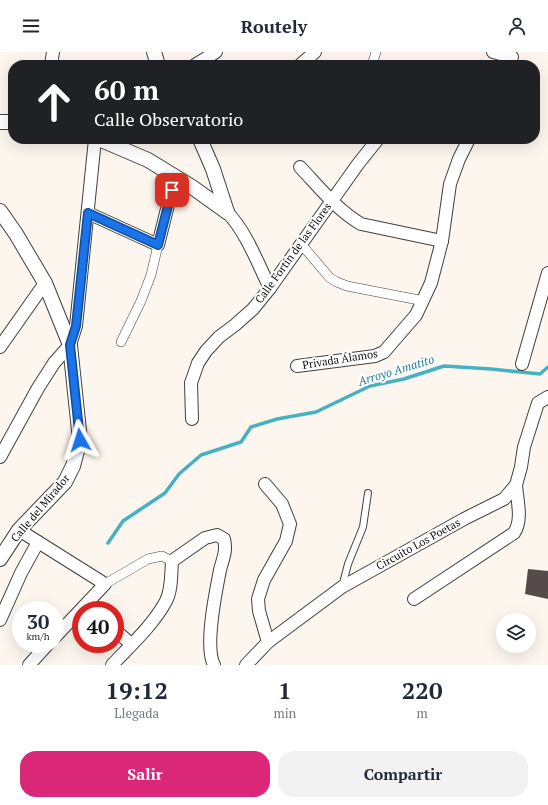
<!DOCTYPE html>
<html lang="es">
<head>
<meta charset="utf-8">
<style>
	:root { --surface:#fff; --page:#f2f2f3; --text:#1f2937; --muted:#747a83; --accent:#db2777 }
	body { margin:0; font-family:"PT Serif",serif; background:var(--page); color:var(--text); height:100vh; display:flex; flex-direction:column; font-size:15px; white-space:nowrap }
	* { box-sizing:border-box; margin:0 }
	p { font-size:13px; color:var(--muted) }
	.icon { flex:none; width:22px; height:22px; fill:none; stroke:currentColor; stroke-width:2; stroke-linecap:round; stroke-linejoin:round }
	.map { position:relative; height:613px; overflow:hidden }
	.side { display:flex; flex-direction:column; background:var(--surface); flex:1 }
	.side>* { flex:none }
	.guide { position:absolute; left:8px; top:8px; width:532px; height:84px; border-radius:16px; box-shadow:0 4px 16px #0002; background:#202124; color:#fff; overflow:hidden }
	.tools { position:absolute; left:496px; top:561px; display:grid; gap:8px }
	.tools a { display:grid; place-items:center; width:40px; height:40px; border-radius:50%; background:var(--surface); box-shadow:0 4px 16px #0002; font-size:20px }
	.speed { position:absolute; left:12px; top:549px; display:flex; gap:8px; font-size:20px; font-weight:700; text-align:center }
	.speed>* { display:grid; place-content:center; width:52px; height:52px; border-radius:50%; background:var(--surface); box-shadow:0 4px 16px #0002; line-height:1 }
	.speed small { font-size:10px; font-weight:400 }
	.speed .limit { border:6px solid #d22; background:#fff; color:#111 }
	.pin { position:absolute; display:grid; place-items:center; width:34px; height:34px; color:#fff; margin:-17px; border-radius:8px; box-shadow:0 2px 6px #0006 }
	.me { position:absolute; width:44px; margin:-22px; rotate:354deg; stroke-linejoin:round; filter:drop-shadow(0 0 3px #0008) }
	.turn { display:flex; align-items:center; gap:14px; height:84px; padding:0 20px; font-size:18px }
	.turn .icon { width:52px; height:52px; stroke-width:2.5 }
	.turn b { display:block; font-size:28px; line-height:34px }
	.eta { display:flex; justify-content:space-evenly; align-items:center; height:68px; text-align:center }
	.eta b { font-size:24px; font-weight:600; line-height:28px }
	.cta { display:flex; gap:8px; margin-top:auto; padding:8px 20px }
	.cta a { flex:1; height:46px; border-radius:16px; background:var(--accent); color:#fff; font-size:16px; font-weight:600; line-height:46px; text-align:center }
	.cta a+a { background:var(--page); color:var(--text) }
	header { display:flex; justify-content:space-between; align-items:center; height:52px; padding:0 20px; background:var(--surface); font-size:18px; font-weight:600 }
	.map>svg:first-child { display:block }
</style>
</head>
<body>
<header><svg class="icon" aria-label="menu" viewBox="0 0 24 24"><path d="M4 6h16M4 12h16M4 18h16"/></svg>Routely<svg class="icon" aria-label="person" viewBox="0 0 24 24"><circle cx="12" cy="8" r="4"/><path d="M4 21q1-7 8-7t8 7"/></svg></header>
<div class="map">
<svg width="548" height="613" viewBox="0 0 548 613">
	<rect width="100%" height="100%" fill="#fdf6ee"/>
	<g fill="none" stroke-linecap="round" stroke-linejoin="round">
		<polyline stroke="#44b2c1" stroke-width="3.5" points="108,491 123,469 165,441 179,422 201,403 241,390 251,375 277,367 316,360 370,334 404,327 444,314 491,317 540,322 548,315"/>
	</g>
	<polygon fill="#544b4a" points="528,517 548,519 548,547 525,542"/>
	<g fill="none" stroke-linecap="round" stroke-linejoin="round">
		<g stroke="#404040" stroke-width="8">
			<polyline id="service" points="342,535 348,512 363,475 368,441"/>
		</g>
		<g stroke="#404040" stroke-width="10">
			<g id="pedestrian">
				<polyline points="372,13 376,0"/>
				<polyline points="301,192 330,226 337,230 347,234 424,249"/>
				<polyline points="121,290 141,249 151,223 158,193"/>
				<polyline points="105,532 148,507 162,504 172,509"/>
			</g>
		</g>
		<g stroke="#404040" stroke-width="14">
			<g id="minor">
				<polyline points="493,0 512,5"/>
				<polyline points="51,13 53,0"/>
				<polyline points="195,13 216,0"/>
				<polyline points="300,13 315,0"/>
				<path d="M300,115C319,135 337,158 361,172L442,189"/>
				<path d="M227,160C247,181 257,210 270,236"/>
				<polyline points="88,161 158,193 175,125"/>
				<polyline points="0,295 45,231"/>
				<polyline points="522,312 548,221"/>
				<polyline points="297,314 375,304 384,300 416,263 431,231 442,189 450,132 459,107 469,87"/>
				<polyline points="192,367 191,331 198,311 206,299 219,285 235,273 253,257 270,236 358,112 378,87"/>
				<polyline points="0,405 38,336 54,311 70,293 76,274 95,87"/>
				<polyline points="265,432 282,452 290,472 286,489 264,528 258,547 259,559 268,590"/>
				<polyline points="19,478 105,532 55,585"/>
				<path d="M414,547L514,481C523,468 517,448 516,433"/>
				<polyline points="0,568 21,521 38,490"/>
				<polyline points="115,578 131,592"/>
				<polyline points="29,613 48,592"/>
				<path d="M112,613C130,594 154,572 166,549C172,538 171,521 172,509L205,486L217,483L224,487C227,499 223,506 220,518C216,539 204,594 214,613"/>
				<polyline points="246,613 268,590 342,535 464,467 504,447 516,433 521,415 524,395 538,351 548,345"/>
			</g>
		</g>
		<g stroke="#404040" stroke-width="16">
			<g id="tertiary">
				<polyline points="154,0 158,13"/>
				<polyline points="0,70 13,70"/>
				<polyline points="99,87 148,108 192,135 227,160"/>
				<polyline points="200,87 213,117 227,160"/>
				<polyline points="0,159 16,182 45,231 70,293 80,388 73,414 65,430 19,478 0,507"/>
			</g>
		</g>
		<use href="#service" stroke="#fff" stroke-width="6"/>
		<use href="#pedestrian" stroke="#fff" stroke-width="9"/>
		<use href="#minor" stroke="#fff" stroke-width="12"/>
		<use href="#tertiary" stroke="#fff" stroke-width="14"/>
	</g>
	<g fill="none" stroke-linecap="round" stroke-linejoin="round">
		<g stroke="#114b97" stroke-width="10">
			<polyline id="route" points="80,388 70,293 76,274 88,161 158,193 172,138"/>
		</g>
		<use href="#route" stroke="#1a73e8" stroke-width="7"/>
	</g>
	<g text-anchor="middle" dominant-baseline="central" stroke-width="4" stroke-linejoin="round" paint-order="stroke">
		<g font-size="11" fill="#0d0d0d" stroke="#fff">
			<text transform="translate(293 201) rotate(-54)">Calle Fortín de las Flores</text>
			<text transform="translate(340 307) rotate(-9)">Privada Álamos</text>
			<text transform="translate(40 456) rotate(-50)">Calle del Mirador</text>
			<text transform="translate(418 492) rotate(-29)">Circuito Los Poetas</text>
		</g>
		<g font-size="12" font-style="italic" fill="#218193" stroke="#fff">
			<text transform="translate(396 318) rotate(-17)">Arroyo Amatito</text>
		</g>
	</g>
</svg>
<div class="tools">
<a><svg class="icon" aria-label="layers" viewBox="0 0 24 24"><path d="M12 4l9 5-9 5-9-5zM3 14l9 5 9-5"/></svg></a>
</div>
<div class="speed"><div>30<small>km/h</small></div><div class="limit">40</div></div>
<div class="pin" style="left:172px;top:138px;background:#d93025"><svg class="icon" aria-label="arrive" viewBox="0 0 24 24"><path d="M6 21V4h12l-3 4 3 4H6"/></svg></div>
<svg class="me" style="left:80px;top:388px" viewBox="-20 -20 40 40"><path d="M0-17L14 15 0 8-14 15z" fill="#1a73e8" stroke="#fff" stroke-width="4"/></svg>
<div class="guide">
<div class="turn"><svg class="icon" aria-label="ahead" viewBox="0 0 24 24"><path d="M12 20V5M6 11l6-6 6 6"/></svg><div><b>60 m</b>Calle Observatorio</div></div>
</div>
</div>
<section class="side">
<div class="eta">
<div><b>19:12</b><p>Llegada</p></div>
<div><b>1</b><p>min</p></div>
<div><b>220</b><p>m</p></div>
</div>
<div class="cta"><a>Salir</a><a>Compartir</a></div>
</section>
</body>
</html>
